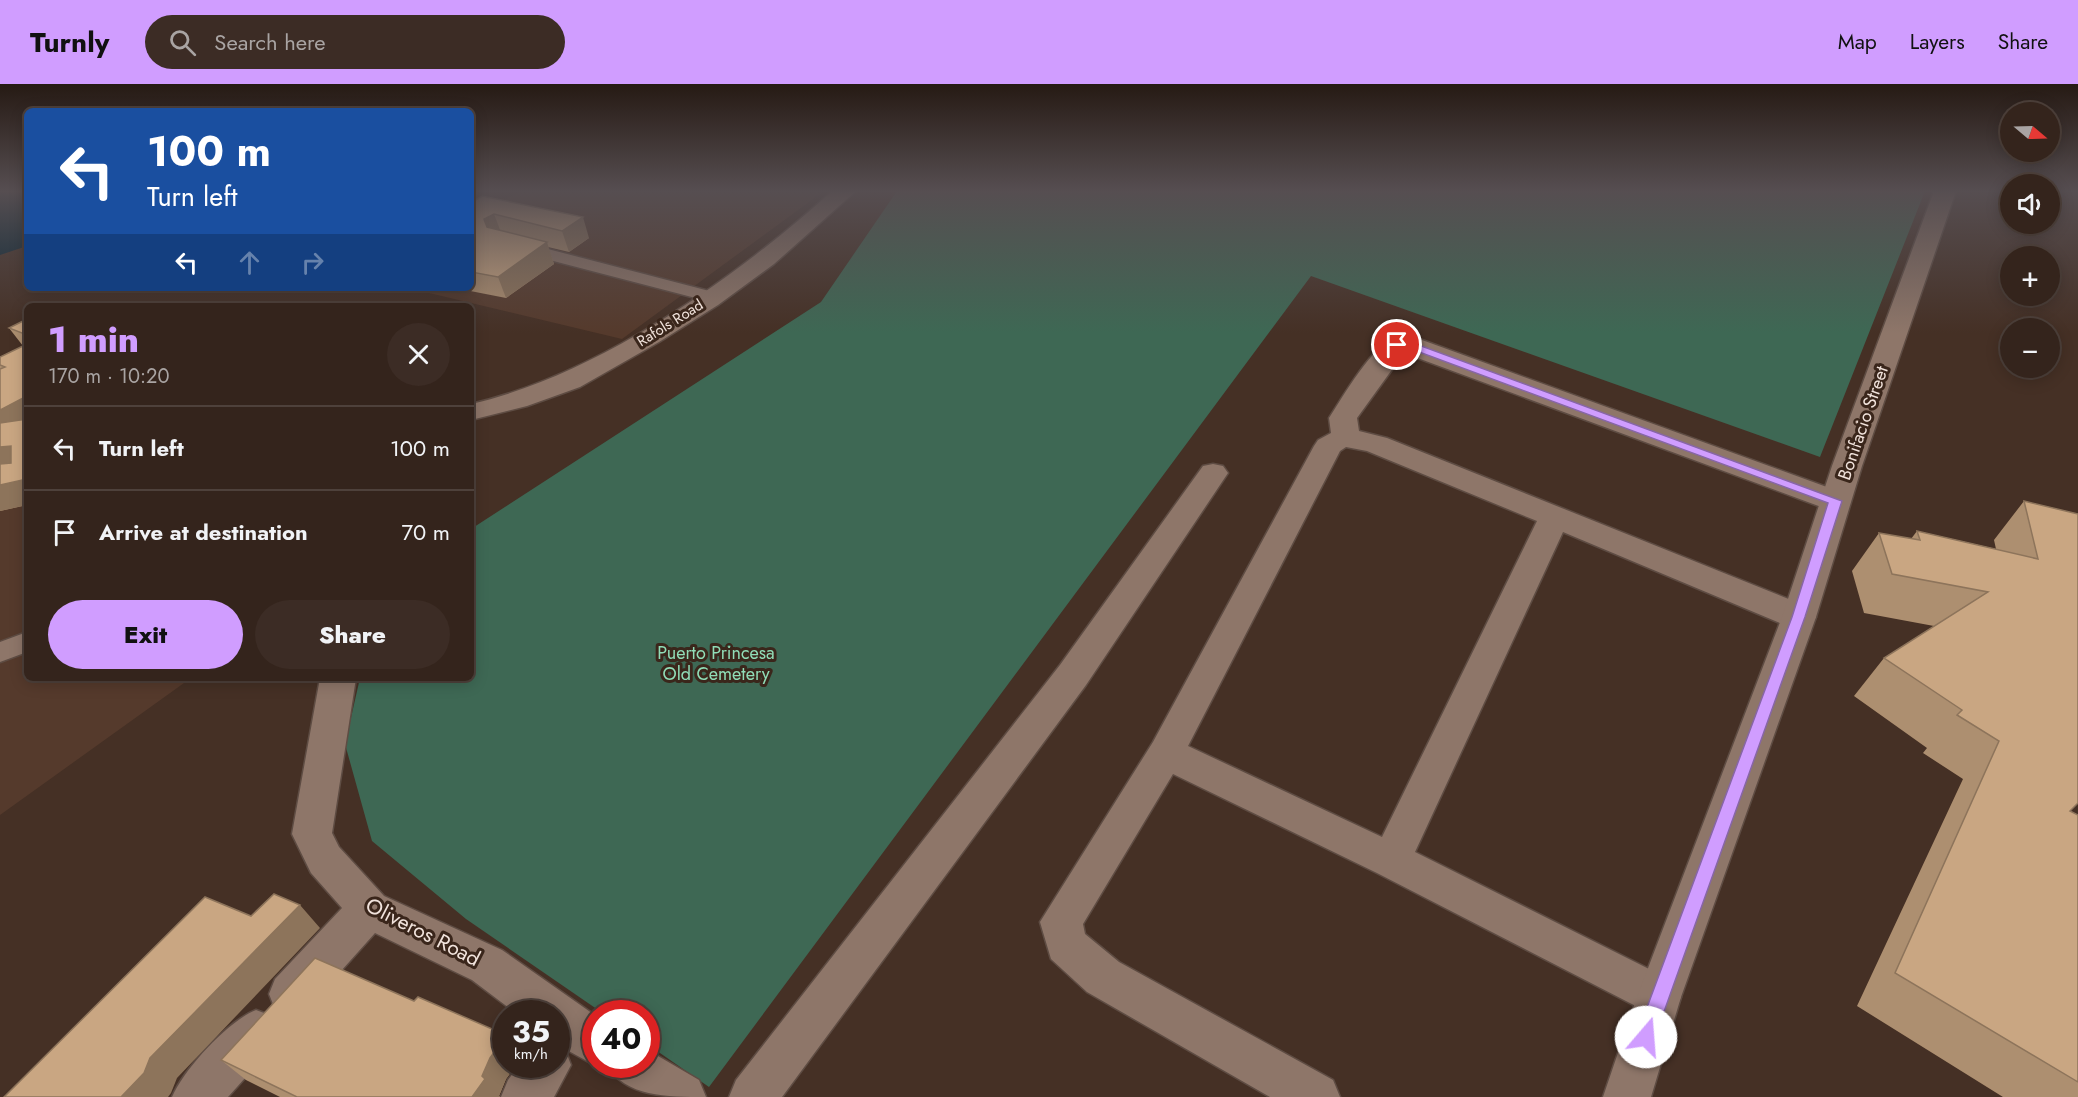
<!DOCTYPE html>
<html lang="en">
<head>
<meta charset="utf-8">
<style>
	:root { --surface:#34241c; --page:#3c2c25; --text:#f1f3f6; --muted:#a9a4a3; --line:#4e413b; --accent:#d09dff }
	body { margin:0; font-family:Jost,sans-serif; background:var(--page); color:var(--text); height:100vh; display:flex; flex-direction:column; font-size:22px; white-space:nowrap }
	* { box-sizing:border-box; margin:0 }
	p { font-size:20px; color:var(--muted) }
	.icon { flex:none; width:33px; height:33px; fill:none; stroke:currentColor; stroke-width:2; stroke-linecap:round; stroke-linejoin:round }
	.map { position:relative; flex:1; overflow:hidden }
	.drawer { position:absolute; left:24px; top:219px; width:450px; height:378px; display:flex; flex-direction:column; background:var(--surface); border-radius:9px; box-shadow:0 3px 15px #0003,0 0 0 2px var(--line) }
	.drawer>* { flex:none }
	.banner { position:absolute; left:24px; top:24px; width:450px; height:183px; border-radius:9px; box-shadow:0 3px 15px #0003,0 0 0 2px var(--line); background:#1a4fa0; color:#fff; overflow:hidden }
	.needle { width:39px; rotate:109deg }
	.tools { position:absolute; left:2000px; top:18px; display:grid; gap:12px }
	.tools a { display:grid; place-items:center; width:60px; height:60px; border-radius:50%; background:var(--surface); box-shadow:0 3px 15px #0003,0 0 0 2px var(--line); font-size:30px }
	.speed { position:absolute; left:492px; top:916px; display:flex; gap:12px; font-size:30px; font-weight:700; text-align:center }
	.speed>* { display:grid; place-content:center; width:78px; height:78px; border-radius:50%; background:var(--surface); box-shadow:0 3px 15px #0003,0 0 0 2px var(--line); line-height:1 }
	.speed small { font-size:15px; font-weight:400 }
	.speed .limit { border:9px solid #d22; background:#fff; color:#111 }
	.pin { position:absolute; display:grid; place-items:center; width:51px; height:51px; color:#fff; margin:-26px; border:3px solid #fff; border-radius:50%; box-shadow:0 2px 6px #0007 }
	.me { position:absolute; width:66px; margin:-33px; rotate:18deg; stroke-linejoin:round; filter:drop-shadow(0 0 4px #0008) }
	.turn { display:flex; align-items:center; gap:21px; height:126px; padding:0 24px; font-size:27px }
	.turn .icon { width:78px; height:78px; stroke-width:2.5 }
	.turn b { display:block; font-size:42px; line-height:51px }
	.lanes { display:flex; align-items:center; height:57px; padding:0 24px; background:#0003; justify-content:center; gap:30px; direction:ltr }
	.lanes .off { opacity:.35 }
	.round { display:grid; place-items:center; flex:none; width:63px; height:63px; border-radius:32px; background:var(--page) }
	.overview { display:flex; align-items:center; justify-content:space-between; height:102px; padding:0 24px }
	h1 { font-size:36px; font-weight:800; line-height:45px; color:var(--accent) }
	.cta { display:flex; gap:12px; margin-top:auto; padding:12px 24px }
	.cta a { flex:1; height:69px; border-radius:36px; background:var(--accent); color:#111; font-size:24px; font-weight:800; line-height:69px; text-align:center }
	.cta a+a { background:var(--page); color:var(--text) }
	ul { padding:0; list-style:none }
	li { display:flex; align-items:center; gap:18px; height:84px; padding:0 24px; border-top:2px solid var(--line) }
	li div { flex:1 }
	li b { display:block; font-size:22px }
	li em { font-style:normal }
	header { display:flex; align-items:center; gap:36px; box-sizing:border-box; height:84px; padding:0 30px; background:var(--accent); color:#111 }
	header strong { font-size:28px }
	nav { display:flex; gap:33px; margin-inline-start:auto; font-size:21px }
	.search { width:420px; height:54px; background:var(--page); display:flex; align-items:center; gap:15px; box-sizing:border-box; padding:0 21px; border-radius:33px; color:var(--muted); font-size:22px }
	.map>svg:first-child { display:block }
</style>
</head>
<body>
<header>
<strong>Turnly</strong>
<div class="search"><svg class="icon" aria-label="search" viewBox="0 0 24 24"><circle cx="10" cy="10" r="6"/><path d="M15 15l6 6"/></svg>Search here</div>
<nav><a>Map</a><a>Layers</a><a>Share</a></nav>
</header>
<div class="map">
<svg width="2078" height="1013" viewBox="0 0 2078 1013">
	<rect width="100%" height="100%" fill="#453025"/>
	<g fill="#553a2c">
		<polygon points="522,107 824,107 622,255 408,204 471,204 483,125"/>
		<polygon points="0,321 27,334 27,594 191,594 0,731"/>
	</g>
	<polygon fill="#3e6854" points="897,107 1925,107 1820,373 1311,192 709,1003 647,960 646,930 604,930 466,835 372,757 345,660 360,594 471,594 471,445 821,218"/>
	<polygon fill="#002334" points="0,107 27,107 27,162 0,171"/>
	<g fill="none" stroke-linecap="round" stroke-linejoin="round">
		<g stroke="#5e4c43" stroke-width="3">
			<g id="service">
				<polygon points="521,158 717,209 720,213 711,218 515,167 513,163"/>
				<polygon points="27,548 27,568 0,578 0,558"/>
			</g>
		</g>
		<g stroke="#5e4c43" stroke-width="3">
			<g id="minor">
				<path d="M832,107H856L774,180L718,221L659,258L580,303L527,322L471,336V320C598,291 736,194 832,107Z"/>
				<path d="M1397,253L1422,256L1846,410L1850,417L1846,424L1835,427L1824,424L1404,269L1357,334L1359,347L1387,354L1811,524L1816,533L1811,542L1799,545L1787,542L1563,448L1415,768L1675,898L1681,913L1675,928L1659,934L1377,789L1173,690L1083,840L1085,850L1119,878L1333,996L1340,1013H1270L1087,908L1051,875L1040,838L1153,658L1314,362L1318,356L1331,349L1329,334C1343,313 1373,259 1397,253ZM1346,363L1367,367L1537,437L1382,753L1188,662L1340,367Z"/>
				<polygon points="1213,380 1223,382 1228,389 1086,601 782,1013 729,1013 736,996 1060,581 1203,382"/>
				<polygon points="320,594 356,594 332,749 339,763 384,812 502,866 596,932 596,981 598,981 596,982 565,965 571,981 554,1013 501,1013 508,996 519,981 556,981 556,961 563,964 556,960 556,930 517,930 472,896 375,849 307,925 291,931 275,925 269,910 275,895 342,824 311,789 292,750"/>
				<path d="M256,926L272,932L279,948L272,964L228,1013H172C184,985 228,937 256,926Z"/>
				<path d="M646,965L699,996L706,1013C667,1013 625,1013 607,981H646Z"/>
			</g>
		</g>
		<g stroke="#5e4c43" stroke-width="3">
			<polygon id="tertiary" points="1934,107 1956,107 1862,382 1816,533 1681,913 1651,1013 1603,1013 1637,913 1782,533 1832,382"/>
		</g>
		<use href="#service" fill="#8e7669" fill-rule="evenodd"/>
		<use href="#minor" fill="#8e7669" fill-rule="evenodd"/>
		<use href="#tertiary" fill="#8e7669" fill-rule="evenodd"/>
	</g>
	<g fill="#ad8f70">
		<polygon points="471,117 589,154 569,168 548,163 554,180 506,214 455,204 471,204"/>
		<polygon points="27,235 27,421 0,427 0,273 23,262 9,244"/>
		<polygon points="2024,417 2078,430 2070,727 2078,731 2078,1013 2003,1013 1857,922 1963,695 1923,669 1927,664 1854,612 1884,574 1934,542 1864,529 1852,487 1879,449 1911,455 1917,447 1996,465 1994,456"/>
		<polygon points="414,917 506,951 506,981 516,981 506,995 499,1012 500,1013 280,1013 246,996 221,976"/>
	</g>
	<g fill="#8d745b">
		<polygon points="494,130 502,151 492,156 484,135"/>
		<polygon points="583,133 589,154 569,168 562,147"/>
		<polygon points="547,158 554,180 506,214 498,193"/>
		<polygon points="27,312 27,342 0,356 0,326"/>
		<polygon points="11,362 27,381 0,387 0,363"/>
		<polygon points="27,395 27,421 0,427 0,401"/>
		<polygon points="300,821 320,844 177,994 171,1009 168,1013 121,1013 150,974"/>
		<polygon points="501,959 506,965 506,981 516,981 506,995 499,1012 500,1013 472,1013 490,974"/>
	</g>
	<g fill="#c9a682" stroke="#8d745b" stroke-width="1.5">
		<polygon points="482,112 583,133 562,147 494,130 484,135 487,143 547,158 498,193 471,188 471,117 474,117"/>
		<polygon points="61,218 74,222 53,222"/>
		<polygon points="27,235 27,251 9,244"/>
		<polygon points="27,260 27,312 0,326 0,285 5,283 0,281 0,273"/>
		<polygon points="27,335 27,395 0,401 0,380 11,379 11,362 0,363 0,339"/>
		<polygon points="2024,417 2078,430 2078,719 2070,727 2078,731 2078,998 1895,889 1999,657 1957,631 1962,626 1884,574 1988,508 1892,490 1879,449 1920,456 1917,447 2038,475"/>
		<polygon points="274,810 300,821 150,974 144,989 121,1013 4,1013 205,813 251,832"/>
		<polygon points="315,874 414,917 418,913 506,951 506,958 501,959 490,974 482,992 485,995 472,1013 297,1013 221,976"/>
	</g>
	<linearGradient id="sky" x2="0" y2="1"><stop stop-color="#261a14"/><stop offset="0.43" stop-color="#564e51"/><stop offset="1" stop-color="#564e51" stop-opacity="0"/></linearGradient>
	<rect width="2078" height="249" fill="url(#sky)"/>
	<polygon fill="#d09dff" stroke="#8766a6" stroke-width="1.5" points="1397,257 1416,260 1842,417 1805,533 1655,953 1653,959 1646,962 1639,959 1636,953 1792,533 1828,419 1411,265 1394,263 1392,261"/>
	<g text-anchor="middle" dominant-baseline="central" stroke-width="6" stroke-linejoin="round" paint-order="stroke">
		<g font-size="15" fill="#f1e3dc" stroke="#3a261b">
			<text transform="translate(670 239) rotate(-32)">Rafols Road</text>
		</g>
		<g font-size="18" fill="#f1e3dc" stroke="#3a261b">
			<text transform="translate(1863 339) rotate(-71)">Bonifacio Street</text>
		</g>
		<g font-size="18" fill="#90ddb7" stroke="#3a261b">
			<text x="716" y="569">Puerto Princesa<tspan x="716" dy="21">Old Cemetery</tspan></text>
		</g>
		<g font-size="21" fill="#f1e3dc" stroke="#3a261b">
			<text transform="translate(423 848) rotate(27)">Oliveros Road</text>
		</g>
	</g>
</svg>
<div class="tools">
<a><svg class="needle" viewBox="-14 -14 28 28"><path d="M0-13l5 13h-10z" fill="#e53935"/><path d="M0 13l5-13h-10z" fill="#a9a4a3"/></svg></a>
<a><svg class="icon" aria-label="sound" viewBox="0 0 24 24"><path d="M4 9h4l5-4v14l-5-4H4zM17 9q2 3 0 6"/></svg></a>
<a>+</a>
<a>−</a>
</div>
<div class="speed"><div>35<small>km/h</small></div><div class="limit">40</div></div>
<div class="pin" style="left:1397px;top:261px;background:#d93025"><svg class="icon" aria-label="arrive" viewBox="0 0 24 24"><path d="M6 21V4h12l-3 4 3 4H6"/></svg></div>
<svg class="me" style="left:1646px;top:953px" viewBox="-20 -20 40 40"><circle r="19" fill="#fff"/><path d="M0-13L10 11 0 6-10 11z" fill="#d09dff"/></svg>
<div class="banner">
<div class="turn"><svg class="icon" aria-label="left" viewBox="0 0 24 24"><path d="M17 20v-9H6M10 6l-5 5 5 5"/></svg><div><b>100 m</b>Turn left</div></div>
<div class="lanes"><svg class="icon" aria-label="left" viewBox="0 0 24 24"><path d="M17 20v-9H6M10 6l-5 5 5 5"/></svg><svg class="icon off" aria-label="ahead" viewBox="0 0 24 24"><path d="M12 20V5M6 11l6-6 6 6"/></svg><svg class="icon off" aria-label="right" viewBox="0 0 24 24"><path d="M7 20v-9h11M14 6l5 5-5 5"/></svg></div>
</div>
<section class="drawer">
<div class="overview"><div><h1>1 min</h1><p>170 m · 10:20</p></div><a class="round"><svg class="icon" aria-label="close" viewBox="0 0 24 24"><path d="M6 6l12 12M18 6L6 18"/></svg></a></div>
<ul>
<li><svg class="icon" aria-label="left" viewBox="0 0 24 24"><path d="M17 20v-9H6M10 6l-5 5 5 5"/></svg><div><b>Turn left</b></div><em>100 m</em></li>
<li><svg class="icon" aria-label="arrive" viewBox="0 0 24 24"><path d="M6 21V4h12l-3 4 3 4H6"/></svg><div><b>Arrive at destination</b></div><em>70 m</em></li>
</ul>
<div class="cta"><a>Exit</a><a>Share</a></div>
</section>
</div>
</body>
</html>
